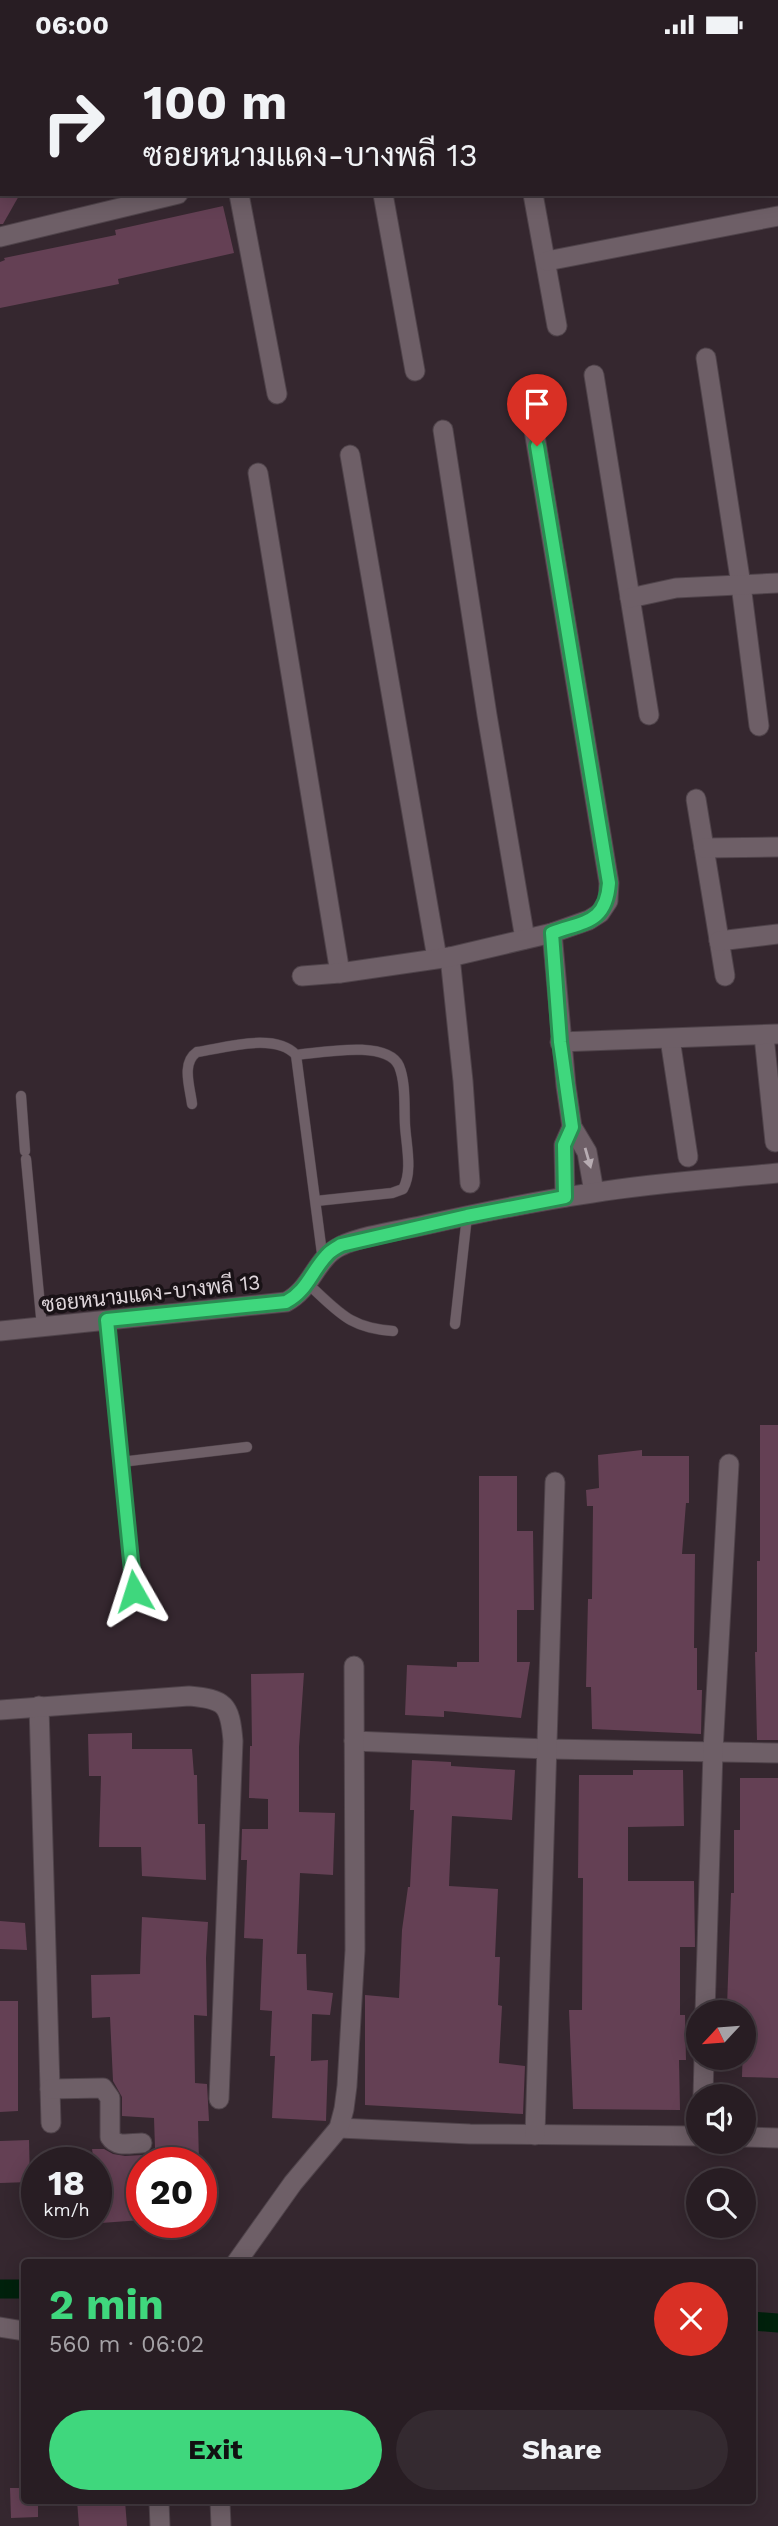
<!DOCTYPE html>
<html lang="en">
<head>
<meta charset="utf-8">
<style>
	:root { --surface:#281d23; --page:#342a30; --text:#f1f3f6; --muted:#a5a2a6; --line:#443b41; --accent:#3fd77d }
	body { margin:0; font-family:"Work Sans",Sarabun,sans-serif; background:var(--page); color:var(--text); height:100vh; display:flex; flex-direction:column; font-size:26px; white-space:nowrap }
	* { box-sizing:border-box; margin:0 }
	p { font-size:23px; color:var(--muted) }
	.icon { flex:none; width:38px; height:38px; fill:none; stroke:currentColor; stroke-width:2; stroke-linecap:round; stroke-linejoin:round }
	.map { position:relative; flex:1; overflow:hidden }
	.side { position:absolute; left:21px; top:2210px; width:735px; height:245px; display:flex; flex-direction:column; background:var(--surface); border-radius:7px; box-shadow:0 4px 18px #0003,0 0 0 2px var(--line) }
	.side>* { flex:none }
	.banner { position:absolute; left:0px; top:0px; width:779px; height:147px; box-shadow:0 4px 18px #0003,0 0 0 2px var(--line); background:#281d23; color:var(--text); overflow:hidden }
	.needle { width:46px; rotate:244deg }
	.buttons { position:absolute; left:686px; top:1951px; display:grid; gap:14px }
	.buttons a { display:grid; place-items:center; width:70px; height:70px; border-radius:50%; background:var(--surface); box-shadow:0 4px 18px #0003,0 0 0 2px var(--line); font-size:35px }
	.speed { position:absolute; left:21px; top:2098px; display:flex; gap:14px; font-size:35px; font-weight:700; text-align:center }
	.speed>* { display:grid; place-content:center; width:91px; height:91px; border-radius:50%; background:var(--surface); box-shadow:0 4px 18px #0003,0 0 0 2px var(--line); line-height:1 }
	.speed small { font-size:18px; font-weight:400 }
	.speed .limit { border:10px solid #d22; background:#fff; color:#111 }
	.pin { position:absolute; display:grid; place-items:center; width:60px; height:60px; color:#fff; margin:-72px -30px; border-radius:50% 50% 50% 0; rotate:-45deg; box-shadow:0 0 7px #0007 }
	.pin .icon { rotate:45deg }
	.me { position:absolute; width:77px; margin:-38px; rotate:354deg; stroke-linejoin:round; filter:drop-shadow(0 0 5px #0008) }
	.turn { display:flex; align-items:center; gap:24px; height:147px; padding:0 28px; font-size:32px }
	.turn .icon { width:91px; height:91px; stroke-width:2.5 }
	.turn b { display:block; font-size:49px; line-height:60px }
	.round { display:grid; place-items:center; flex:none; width:74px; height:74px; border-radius:37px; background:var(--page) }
	.overview { display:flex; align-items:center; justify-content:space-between; height:119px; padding:0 28px }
	h1 { font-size:42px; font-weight:700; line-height:52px; color:var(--accent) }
	.cta { display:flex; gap:14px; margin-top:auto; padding:14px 28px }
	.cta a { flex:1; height:80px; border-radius:42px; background:var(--accent); color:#111; font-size:28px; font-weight:700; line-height:80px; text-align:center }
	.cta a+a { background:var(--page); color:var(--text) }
	.status { display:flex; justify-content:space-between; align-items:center; height:49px; padding:0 35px; background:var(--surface); direction:ltr }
	.status svg { height:19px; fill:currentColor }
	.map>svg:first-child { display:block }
</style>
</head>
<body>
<div class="status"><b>06:00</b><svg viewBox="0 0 49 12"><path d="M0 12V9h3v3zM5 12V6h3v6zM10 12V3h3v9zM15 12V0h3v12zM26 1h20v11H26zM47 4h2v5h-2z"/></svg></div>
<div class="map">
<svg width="778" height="2477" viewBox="0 0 778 2477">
	<rect width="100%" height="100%" fill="#35272f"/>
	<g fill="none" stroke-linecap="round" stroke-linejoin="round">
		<g stroke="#00210c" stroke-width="19">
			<polyline points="0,2240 24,2240"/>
			<polyline points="752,2272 778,2274"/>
		</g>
	</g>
	<g fill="#644054">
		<polygon points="0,145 20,145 3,175 0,175"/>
		<polygon points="223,157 234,204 118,230 119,235 0,259 0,213 5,211 4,209 116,186 115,181"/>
		<polygon points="760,1376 778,1376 778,1691 757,1691 755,1603 757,1603 757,1512 760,1512"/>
		<polygon points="642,1401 642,1407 689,1407 689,1454 686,1454 682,1505 695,1505 694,1599 697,1599 697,1641 702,1641 701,1685 592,1680 591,1638 586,1638 588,1550 592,1550 593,1457 587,1457 586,1441 599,1439 598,1406"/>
		<polygon points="479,1427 517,1427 517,1482 533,1482 534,1561 517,1561 517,1613 530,1613 521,1669 444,1662 444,1668 405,1666 407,1616 457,1618 457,1613 479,1613"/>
		<polygon points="304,1624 299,1698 299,1763 335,1764 333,1826 300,1824 297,1905 306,1905 307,1941 333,1944 330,1966 312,1965 311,2012 328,2011 326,2072 272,2069 275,2007 270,2007 272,1962 260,1961 263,1890 244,1889 247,1811 241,1811 242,1780 268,1780 268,1750 249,1749 250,1697 252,1697 251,1625"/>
		<polygon points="132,1684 132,1700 192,1700 194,1726 197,1726 198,1775 205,1775 206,1831 142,1827 141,1798 99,1798 101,1727 89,1727 88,1685"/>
		<polygon points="412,1711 451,1713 451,1717 515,1721 512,1771 452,1767 449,1837 498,1840 495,1908 500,1908 498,1956 502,1957 499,2014 525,2017 523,2065 365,2056 365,1946 399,1949 402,1881 408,1838 410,1838 414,1761 410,1761"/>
		<polygon points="633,1721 683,1721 684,1777 628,1778 628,1832 694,1832 695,1898 680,1898 680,1966 685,1966 686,2011 679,2011 680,2061 573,2060 569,1961 582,1961 583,1829 578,1829 579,1726 633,1726"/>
		<polygon points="740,1729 778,1729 778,2029 742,2028 744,1959 727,1958 731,1844 734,1844 734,1781 740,1781"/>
		<polygon points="142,1868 208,1873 206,1909 207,1967 194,1966 195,2034 207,2035 209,2072 198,2072 199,2114 142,2114 142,2171 101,2174 96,2114 94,2114 92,2100 104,2100 113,2105 125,2107 143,2106 155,2099 154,2069 122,2067 122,2048 113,2032 110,1968 92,1969 91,1926 140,1925"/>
		<polygon points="0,1872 25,1874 27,1901 0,1900"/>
		<polygon points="0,1952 18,1952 18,2062 0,2063"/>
		<polygon points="29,2091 30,2133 0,2134 0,2092"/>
		<polygon points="10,2439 24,2439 24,2452 38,2452 38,2468 11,2469"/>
		<polygon points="77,2452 125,2452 127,2477 79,2477"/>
	</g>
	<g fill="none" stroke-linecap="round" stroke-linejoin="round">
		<g stroke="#4f434a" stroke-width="11">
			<g id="service">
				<path d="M296,1006C320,1004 387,990 399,1017C406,1034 404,1058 405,1076C406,1095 413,1123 403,1140L392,1144L316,1152"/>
				<polyline points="21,1047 25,1102"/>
				<path d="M192,1055C190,1038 181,1014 197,1003C225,999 275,983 296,1006L323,1212"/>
				<polyline points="26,1110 42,1278"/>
				<path d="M308,1235C339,1263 349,1279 393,1282"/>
				<polyline points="107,1271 134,1542"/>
				<polyline points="455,1275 467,1167"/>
				<polyline points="121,1413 247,1398"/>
			</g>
		</g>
		<g stroke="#4f434a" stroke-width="21">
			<g id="minor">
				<polyline points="233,0 237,2"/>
				<polyline points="540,0 542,1"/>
				<polyline points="181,2 182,0"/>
				<polyline points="777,20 778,20"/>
				<polyline points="0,23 2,24"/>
				<polyline points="239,145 277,345"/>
				<polyline points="383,145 415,322"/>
				<polyline points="533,145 557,277"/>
				<polyline points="0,188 178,145"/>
				<polyline points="547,212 778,167"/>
				<polyline points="706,309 741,536 759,677"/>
				<polyline points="594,326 649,666"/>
				<polyline points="443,381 487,666 525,890"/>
				<polyline points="350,406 437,909"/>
				<polyline points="258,424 340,924"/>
				<polyline points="630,549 676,539 778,534"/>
				<polyline points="696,750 725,927"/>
				<polyline points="704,799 778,798"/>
				<polyline points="552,884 566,1037 572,1078 587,1103 594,1143"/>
				<polyline points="719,892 778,885"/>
				<polyline points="450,908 463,1032 470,1134"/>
				<polyline points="302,927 340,924 450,908 552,884 589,871 600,864 608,852 609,834 532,369"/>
				<polyline points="764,987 775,1093"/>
				<polyline points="670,990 688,1108"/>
				<polyline points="560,993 778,985"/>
				<polyline points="565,1148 564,1096 572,1078"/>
				<path d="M0,1282L286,1253C312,1240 316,1208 341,1197C363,1186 404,1181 429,1175C483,1163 537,1152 592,1144C653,1134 716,1130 778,1124"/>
				<polyline points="39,1657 51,2074"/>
				<path d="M0,1661L189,1647C225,1650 230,1655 233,1692L219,2050"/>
				<polyline points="354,1692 547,1700 778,1704"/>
				<polyline points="705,1964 713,1702 729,1415"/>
				<path d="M50,2040L103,2039L110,2049V2088C117,2099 131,2094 142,2094"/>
				<polyline points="703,2048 704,2009"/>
				<polyline points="339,2079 470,2085 698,2087"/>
				<polyline points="535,2086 555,1433"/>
				<polyline points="744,2088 778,2089"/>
				<polyline points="236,2214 293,2134 339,2079 344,2060 347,2037 355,1901 354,1617"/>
				<polyline points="0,2278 24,2282"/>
				<polyline points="159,2452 160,2477"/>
				<polyline points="220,2452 221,2477"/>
			</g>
		</g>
		<use href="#service" stroke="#6e5f67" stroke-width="10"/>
		<use href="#minor" stroke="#6e5f67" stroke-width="19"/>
	</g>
	<defs><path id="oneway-solid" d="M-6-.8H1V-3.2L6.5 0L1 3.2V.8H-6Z" transform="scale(1.75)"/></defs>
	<use fill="#b7acb2" href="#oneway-solid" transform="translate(588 1109) rotate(74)"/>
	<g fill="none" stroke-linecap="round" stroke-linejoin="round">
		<g stroke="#298c51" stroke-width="18">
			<path id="route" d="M134,1542L107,1271L286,1253C307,1242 311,1223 327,1206C330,1202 336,1199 341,1196L467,1167L565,1148L564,1096L572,1078L560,993L552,884C585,872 606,874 609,834L537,397"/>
		</g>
		<use href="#route" stroke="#3fd77d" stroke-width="12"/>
	</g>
	<g text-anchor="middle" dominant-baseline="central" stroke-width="7" stroke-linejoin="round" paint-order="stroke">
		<g font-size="21" fill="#dfd6db" stroke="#191216">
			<text transform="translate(151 1244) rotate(-6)">ซอยหนามแดง-บางพลี 13</text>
		</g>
	</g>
</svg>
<div class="buttons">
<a><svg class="needle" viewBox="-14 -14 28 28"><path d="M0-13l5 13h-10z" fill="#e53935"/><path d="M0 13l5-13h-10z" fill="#a5a2a6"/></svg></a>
<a><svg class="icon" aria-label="sound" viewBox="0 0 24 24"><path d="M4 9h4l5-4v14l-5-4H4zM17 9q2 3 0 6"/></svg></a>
<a><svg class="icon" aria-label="search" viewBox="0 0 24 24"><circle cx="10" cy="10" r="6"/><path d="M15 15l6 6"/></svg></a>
</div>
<div class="speed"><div>18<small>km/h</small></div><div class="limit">20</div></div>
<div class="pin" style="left:537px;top:397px;background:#d93025"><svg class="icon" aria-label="arrive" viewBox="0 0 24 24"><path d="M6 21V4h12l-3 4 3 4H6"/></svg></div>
<svg class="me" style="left:134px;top:1542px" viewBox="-20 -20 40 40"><path d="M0-17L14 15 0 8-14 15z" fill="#3fd77d" stroke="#fff" stroke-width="4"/></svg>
<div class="banner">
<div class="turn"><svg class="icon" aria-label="right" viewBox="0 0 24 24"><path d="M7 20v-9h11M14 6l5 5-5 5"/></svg><div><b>100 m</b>ซอยหนามแดง-บางพลี 13</div></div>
</div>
<section class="side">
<div class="overview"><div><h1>2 min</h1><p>560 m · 06:02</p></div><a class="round" style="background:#d93025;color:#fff"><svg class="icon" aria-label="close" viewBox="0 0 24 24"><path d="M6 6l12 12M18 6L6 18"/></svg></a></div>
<div class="cta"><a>Exit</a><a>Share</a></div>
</section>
</div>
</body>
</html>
